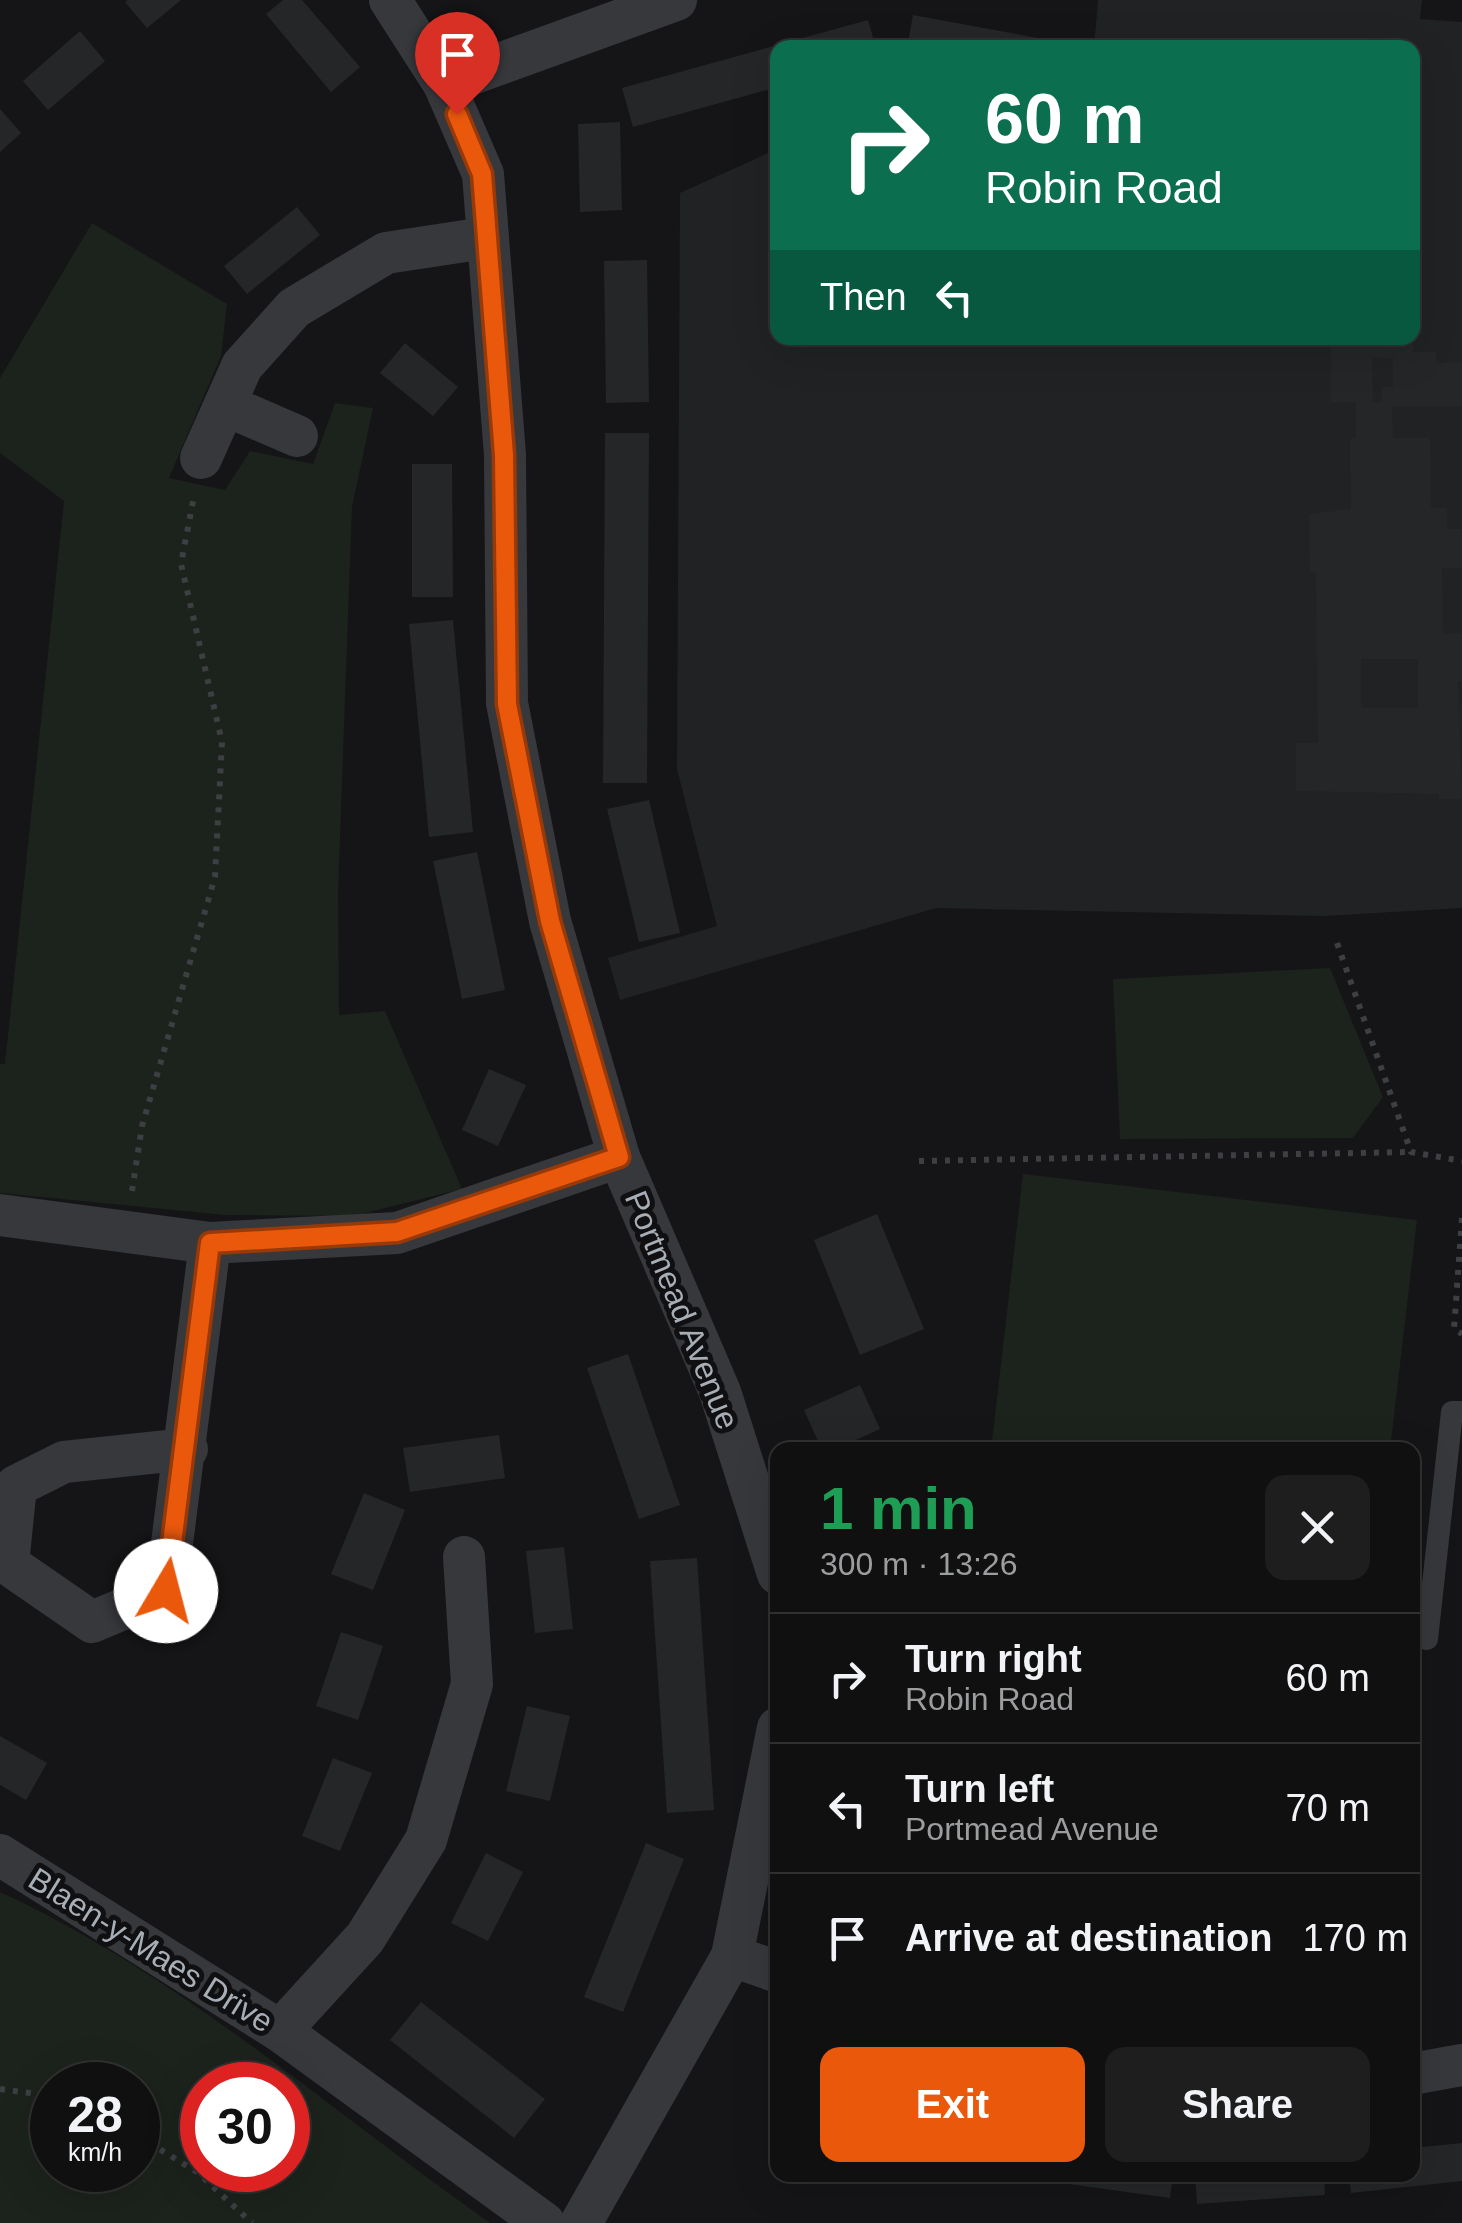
<!DOCTYPE html>
<html lang="en">
<head>
<meta charset="utf-8">
<style>
	:root { --surface:#101011; --page:#1e1e1f; --text:#f1f3f6; --muted:#9c9d9f; --line:#303031; --accent:#ea580c }
	body { margin:0; font-family:Arial,sans-serif; background:var(--page); color:var(--text); height:100vh; display:flex; flex-direction:column; font-size:38px; white-space:nowrap }
	* { box-sizing:border-box; margin:0 }
	p { font-size:32px; color:var(--muted) }
	.icon { flex:none; width:55px; height:55px; fill:none; stroke:currentColor; stroke-width:2; stroke-linecap:round; stroke-linejoin:round }
	.map { position:relative; flex:1; overflow:hidden }
	.details { position:absolute; left:770px; top:1442px; width:650px; height:740px; display:flex; flex-direction:column; background:var(--surface); border-radius:20px; box-shadow:0 10px 40px #0002,0 0 0 2px var(--line) }
	.details>* { flex:none }
	.hud { position:absolute; left:770px; top:40px; width:650px; height:305px; border-radius:20px; box-shadow:0 10px 40px #0002,0 0 0 2px var(--line); background:#0b6e4f; color:#fff; overflow:hidden }
	.speed { position:absolute; left:30px; top:2062px; display:flex; gap:20px; font-size:50px; font-weight:700; text-align:center }
	.speed>* { display:grid; place-content:center; width:130px; height:130px; border-radius:50%; background:var(--surface); box-shadow:0 10px 40px #0002,0 0 0 2px var(--line); line-height:1 }
	.speed small { font-size:25px; font-weight:400 }
	.speed .limit { border:15px solid #d22; background:#fff; color:#111 }
	.pin { position:absolute; display:grid; place-items:center; width:85px; height:85px; color:#fff; margin:-102px -42px; border-radius:50% 50% 50% 0; rotate:-45deg; box-shadow:0 0 10px #0007 }
	.pin .icon { rotate:45deg }
	.me { position:absolute; width:110px; margin:-55px; rotate:8deg; stroke-linejoin:round; filter:drop-shadow(0 0 8px #0008) }
	.turn { display:flex; align-items:center; gap:35px; height:210px; padding:0 50px; font-size:45px }
	.turn .icon { width:130px; height:130px; stroke-width:2.5 }
	.turn b { display:block; font-size:70px; line-height:85px }
	.then { display:flex; align-items:center; height:95px; padding:0 50px; background:#0003; gap:20px; font-size:38px }
	.round { display:grid; place-items:center; flex:none; width:105px; height:105px; border-radius:20px; background:var(--page) }
	.head { display:flex; align-items:center; justify-content:space-between; height:170px; padding:0 50px }
	h1 { font-size:60px; font-weight:700; line-height:75px; color:#1e9e55 }
	.cta { display:flex; gap:20px; margin-top:auto; padding:20px 50px }
	.cta a { flex:1; height:115px; border-radius:20px; background:var(--accent); color:#fff; font-size:40px; font-weight:700; line-height:115px; text-align:center }
	.cta a+a { background:var(--page); color:var(--text) }
	ul { padding:0; list-style:none }
	li { display:flex; align-items:center; gap:30px; height:130px; padding:0 50px; border-top:2px solid var(--line) }
	li div { flex:1 }
	li b { display:block; font-size:38px }
	li em { font-style:normal }
	.map>svg:first-child { display:block }
</style>
</head>
<body>
<div class="map">
<svg width="1462" height="2223" viewBox="0 0 1462 2223">
	<rect width="100%" height="100%" fill="#151517"/>
	<polygon fill="#212224" points="1098,0 1422,0 1420,19 1462,22 1462,908 1323,916 936,908 620,1000 608,958 717,926 677,769 680,193 777,149 778,338 1412,338 1412,48 1094,47"/>
	<g fill="#1c221c" fill-rule="evenodd">
		<polygon points="92,223 227,304 221,356 169,478 225,490 250,451 313,464 335,403 373,408 352,507 338,893 339,1015 385,1011 462,1189 353,1216 225,1215 0,1193 0,1064 5,1064 64,501 0,453 0,378"/>
		<polygon points="1330,968 1383,1097 1353,1138 1120,1139 1113,979"/>
		<polygon points="1023,1174 1417,1220 1390,1450 991,1450"/>
		<path d="M0,1892C180,1975 329,2110 490,2223H0ZM138,2085V2170H52V2085ZM288,2085V2170H202V2085Z"/>
	</g>
	<g fill="#252628" fill-rule="evenodd">
		<polygon points="128,0 181,0 147,28 125,2"/>
		<polygon points="283,0 302,0 360,67 331,92 266,14"/>
		<polygon points="913,15 1082,46 1082,48 907,48"/>
		<polygon points="868,20 876,48 778,48 778,87 633,127 622,88"/>
		<polygon points="80,31 105,61 48,110 23,81"/>
		<polygon points="0,109 21,133 0,152"/>
		<polygon points="620,122 622,210 580,212 578,124"/>
		<polygon points="297,207 320,235 247,294 224,266"/>
		<polygon points="647,260 649,402 606,403 604,261"/>
		<path d="M1331,338H1413V352H1436V363L1462,362V406H1392L1393,438H1430L1431,508H1447V529H1462V568H1442L1443,634L1462,633V681H1458L1462,799H1439V794L1296,791V743H1318L1316,572H1310L1309,514L1351,509L1350,439L1356,438V402L1331,403ZM1372,358H1393V387H1382V402H1373ZM1361,659H1418V708H1361Z"/>
		<polygon points="405,343 458,387 433,416 380,373"/>
		<polygon points="605,433 649,433 647,783 603,783"/>
		<polygon points="412,464 452,464 453,597 412,597"/>
		<polygon points="453,620 473,832 429,837 409,624"/>
		<polygon points="649,800 680,933 639,942 607,809"/>
		<polygon points="477,852 505,990 462,999 433,861"/>
		<polygon points="489,1069 526,1085 498,1146 462,1130"/>
		<polygon points="877,1214 924,1329 860,1355 814,1240"/>
		<polygon points="628,1354 680,1505 639,1519 587,1368"/>
		<polygon points="860,1385 880,1429 834,1450 822,1450 804,1410"/>
		<polygon points="499,1435 505,1478 410,1492 403,1448"/>
		<polygon points="364,1493 405,1510 373,1590 331,1574"/>
		<polygon points="564,1547 573,1629 535,1633 526,1551"/>
		<polygon points="697,1558 714,1810 667,1813 650,1561"/>
		<polygon points="341,1632 383,1646 358,1720 316,1706"/>
		<polygon points="527,1706 570,1716 550,1801 506,1791"/>
		<polygon points="0,1736 47,1763 26,1800 0,1785"/>
		<polygon points="333,1758 372,1773 340,1851 302,1836"/>
		<polygon points="646,1843 684,1859 623,2012 584,1997"/>
		<polygon points="486,1853 523,1872 488,1941 451,1923"/>
		<polygon points="421,2002 545,2099 514,2138 390,2040"/>
		<polygon points="1462,2143 1462,2181 1351,2193 1349,2175 1412,2175 1412,2148"/>
		<polygon points="1004,2175 1173,2175 1170,2198"/>
		<polygon points="1195,2175 1324,2175 1325,2195 1197,2204"/>
	</g>
	<g fill="none" stroke-linecap="round" stroke-linejoin="round">
		<g stroke="#3d3f43" stroke-width="6" stroke-dasharray="5 8" stroke-linecap="butt">
			<polyline points="1337,943 1411,1152 1462,1161"/>
			<polyline points="919,1161 1411,1152"/>
			<polyline points="132,1191 142,1126 215,877 222,742 181,564 194,496"/>
			<polyline points="1462,1218 1454,1329 1462,1334"/>
			<polyline points="0,2089 52,2096"/>
			<polyline points="138,2136 197,2172 252,2223"/>
		</g>
		<polyline stroke="#36383c" stroke-width="22" points="1427,1639 1452,1412 1462,1412"/>
		<g stroke="#36383c" stroke-width="42">
			<polyline points="390,0 444,84 483,174 505,455 507,703 550,921 619,1157 720,1392 778,1574"/>
			<polyline points="444,84 676,0"/>
			<polyline points="225,405 297,436"/>
			<polyline points="201,458 242,366 294,308 386,253 485,238"/>
			<polyline points="0,1215 210,1243 397,1233 619,1157"/>
			<polyline points="187,1449 64,1462 16,1486 8,1564 92,1622 166,1591 210,1243"/>
			<polyline points="0,1855 280,2031 544,2223"/>
			<polyline points="732,1956 778,1972"/>
			<polyline points="280,2031 365,1938 426,1840 472,1684 464,1557"/>
			<polyline points="1412,2074 1462,2065"/>
			<polyline points="581,2223 732,1956 778,1728"/>
		</g>
	</g>
	<g fill="none" stroke-linecap="round" stroke-linejoin="round">
		<g stroke="#983908" stroke-width="25">
			<polyline id="route" points="166,1591 210,1243 397,1232 619,1157 550,921 507,704 504,455 482,174 457,114"/>
		</g>
		<use href="#route" stroke="#ea580c" stroke-width="18"/>
	</g>
	<g text-anchor="middle" dominant-baseline="central" stroke-width="10" stroke-linejoin="round" paint-order="stroke">
		<g font-size="32" fill="#a8aeb6" stroke="#101012">
			<text transform="translate(682 1310) rotate(68)">Portmead Avenue</text>
			<text transform="translate(151 1950) rotate(32)">Blaen-y-Maes Drive</text>
		</g>
	</g>
</svg>
<div class="speed"><div>28<small>km/h</small></div><div class="limit">30</div></div>
<div class="pin" style="left:457px;top:114px;background:#d93025"><svg class="icon" aria-label="arrive" viewBox="0 0 24 24"><path d="M6 21V4h12l-3 4 3 4H6"/></svg></div>
<svg class="me" style="left:166px;top:1591px" viewBox="-20 -20 40 40"><circle r="19" fill="#fff"/><path d="M0-13L10 11 0 6-10 11z" fill="#ea580c"/></svg>
<div class="hud">
<div class="turn"><svg class="icon" aria-label="right" viewBox="0 0 24 24"><path d="M7 20v-9h11M14 6l5 5-5 5"/></svg><div><b>60 m</b>Robin Road</div></div>
<div class="then">Then<svg class="icon" aria-label="left" viewBox="0 0 24 24"><path d="M17 20v-9H6M10 6l-5 5 5 5"/></svg></div>
</div>
<section class="details">
<div class="head"><div><h1>1 min</h1><p>300 m · 13:26</p></div><a class="round"><svg class="icon" aria-label="close" viewBox="0 0 24 24"><path d="M6 6l12 12M18 6L6 18"/></svg></a></div>
<ul>
<li><svg class="icon" aria-label="right" viewBox="0 0 24 24"><path d="M7 20v-9h11M14 6l5 5-5 5"/></svg><div><b>Turn right</b><p>Robin Road</p></div><em>60 m</em></li>
<li><svg class="icon" aria-label="left" viewBox="0 0 24 24"><path d="M17 20v-9H6M10 6l-5 5 5 5"/></svg><div><b>Turn left</b><p>Portmead Avenue</p></div><em>70 m</em></li>
<li><svg class="icon" aria-label="arrive" viewBox="0 0 24 24"><path d="M6 21V4h12l-3 4 3 4H6"/></svg><div><b>Arrive at destination</b></div><em>170 m</em></li>
</ul>
<div class="cta"><a>Exit</a><a>Share</a></div>
</section>
</div>
</body>
</html>
